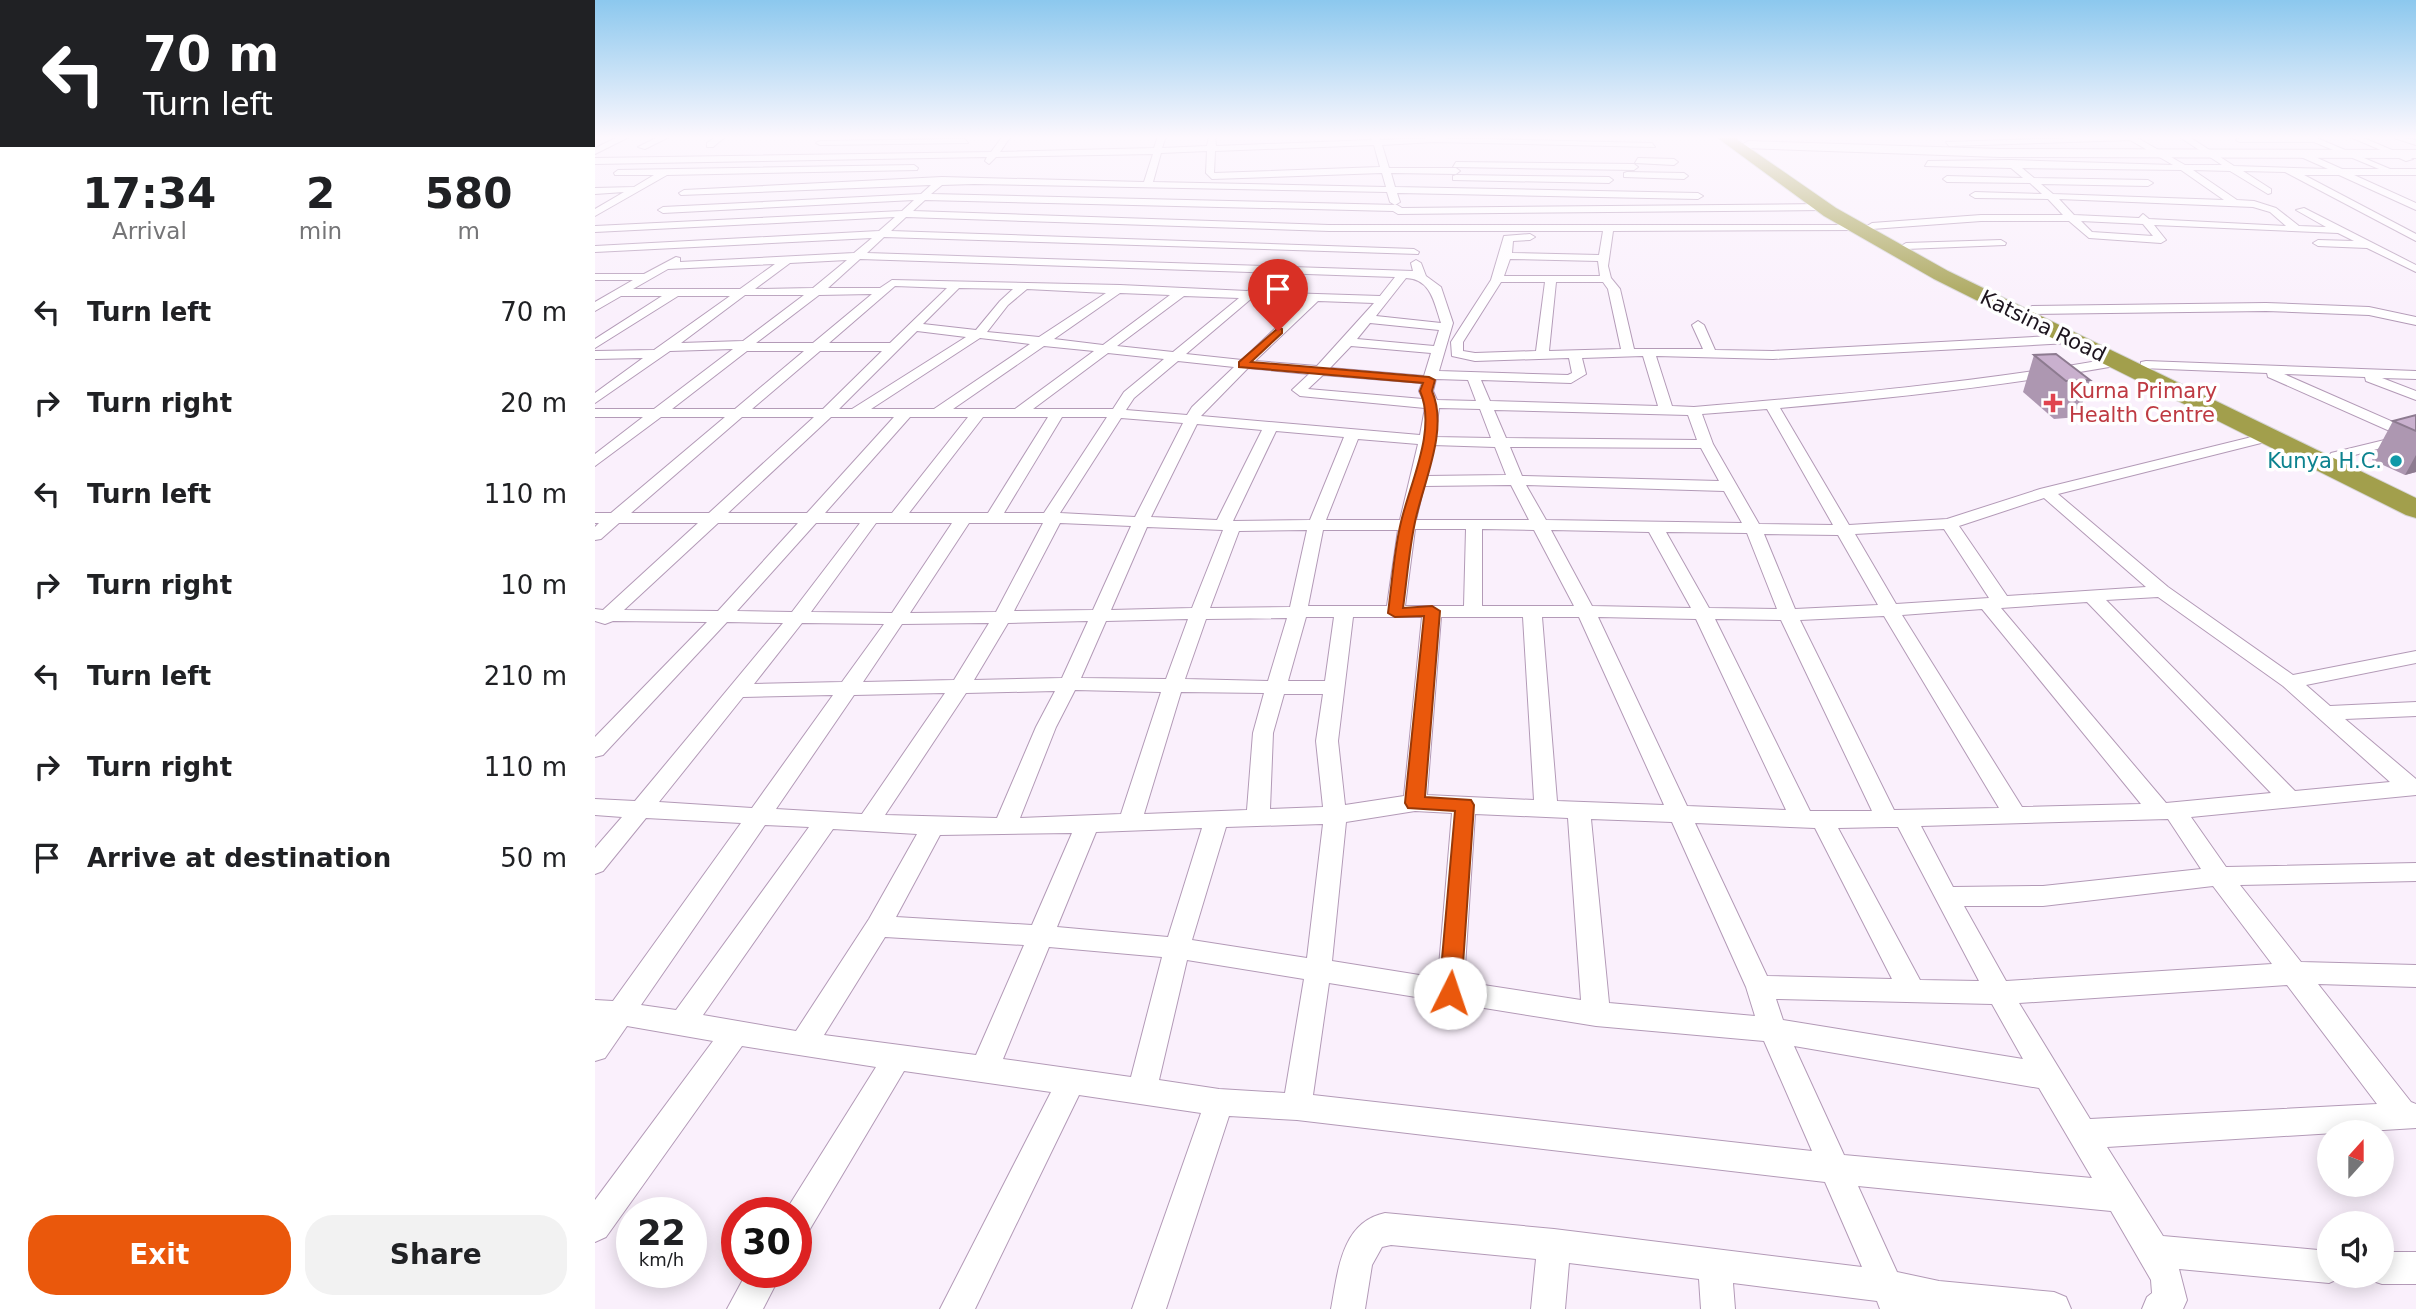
<!DOCTYPE html>
<html lang="en">
<head>
<meta charset="utf-8">
<style>
	:root { --surface:#fff; --page:#f2f2f2; --text:#202124; --muted:#757577; --accent:#ea580c }
	body { margin:0; font-family:"DejaVu Sans",sans-serif; background:var(--page); color:var(--text); height:100vh; display:flex; flex-direction:column; font-size:26px; white-space:nowrap }
	* { box-sizing:border-box; margin:0 }
	p { font-size:23px; color:var(--muted) }
	.icon { flex:none; width:38px; height:38px; fill:none; stroke:currentColor; stroke-width:2; stroke-linecap:round; stroke-linejoin:round }
	.map { position:relative; flex:1; overflow:hidden }
	.details { display:flex; flex-direction:column; background:var(--surface); width:595px }
	.details>* { flex:none }
	.hud { background:#202124; color:#fff; overflow:hidden }
	.needle { width:46px; rotate:21deg }
	.fabs { position:absolute; left:1722px; top:1120px; display:grid; gap:14px }
	.fabs a { display:grid; place-items:center; width:77px; height:77px; border-radius:50%; background:var(--surface); box-shadow:0 4px 18px #0003; font-size:35px }
	.speed { position:absolute; left:21px; top:1197px; display:flex; gap:14px; font-size:35px; font-weight:700; text-align:center }
	.speed>* { display:grid; place-content:center; width:91px; height:91px; border-radius:50%; background:var(--surface); box-shadow:0 4px 18px #0003; line-height:1 }
	.speed small { font-size:18px; font-weight:400 }
	.speed .limit { border:10px solid #d22; background:#fff; color:#111 }
	.pin { position:absolute; display:grid; place-items:center; width:60px; height:60px; color:#fff; margin:-72px -30px; border-radius:50% 50% 50% 0; rotate:-45deg; box-shadow:0 0 7px #0007 }
	.pin .icon { rotate:45deg }
	.me { position:absolute; width:77px; margin:-38px; rotate:4deg; stroke-linejoin:round; filter:drop-shadow(0 0 5px #0008) }
	.turn { display:flex; align-items:center; gap:24px; height:147px; padding:0 28px; font-size:32px }
	.turn .icon { width:91px; height:91px; stroke-width:2.5 }
	.turn b { display:block; font-size:49px; line-height:60px }
	.eta { display:flex; justify-content:space-evenly; align-items:center; height:119px; text-align:center }
	.eta b { font-size:42px; font-weight:700; line-height:49px }
	.action { display:flex; gap:14px; margin-top:auto; padding:14px 28px }
	.action a { flex:1; height:80px; border-radius:28px; background:var(--accent); color:#fff; font-size:28px; font-weight:700; line-height:80px; text-align:center }
	.action a+a { background:var(--page); color:var(--text) }
	ul { padding:0; list-style:none }
	li { display:flex; align-items:center; gap:21px; height:91px; padding:0 28px }
	li div { flex:1 }
	li b { display:block; font-size:26px }
	li em { font-style:normal }
	main { display:flex; flex:1; min-height:0 }
	.map>svg:first-child { display:block }
</style>
</head>
<body>
<main>
<section class="details">
<div class="hud">
<div class="turn"><svg class="icon" aria-label="left" viewBox="0 0 24 24"><path d="M17 20v-9H6M10 6l-5 5 5 5"/></svg><div><b>70 m</b>Turn left</div></div>
</div>
<div class="eta">
<div><b>17:34</b><p>Arrival</p></div>
<div><b>2</b><p>min</p></div>
<div><b>580</b><p>m</p></div>
</div>
<ul>
<li><svg class="icon" aria-label="left" viewBox="0 0 24 24"><path d="M17 20v-9H6M10 6l-5 5 5 5"/></svg><div><b>Turn left</b></div><em>70 m</em></li>
<li><svg class="icon" aria-label="right" viewBox="0 0 24 24"><path d="M7 20v-9h11M14 6l5 5-5 5"/></svg><div><b>Turn right</b></div><em>20 m</em></li>
<li><svg class="icon" aria-label="left" viewBox="0 0 24 24"><path d="M17 20v-9H6M10 6l-5 5 5 5"/></svg><div><b>Turn left</b></div><em>110 m</em></li>
<li><svg class="icon" aria-label="right" viewBox="0 0 24 24"><path d="M7 20v-9h11M14 6l5 5-5 5"/></svg><div><b>Turn right</b></div><em>10 m</em></li>
<li><svg class="icon" aria-label="left" viewBox="0 0 24 24"><path d="M17 20v-9H6M10 6l-5 5 5 5"/></svg><div><b>Turn left</b></div><em>210 m</em></li>
<li><svg class="icon" aria-label="right" viewBox="0 0 24 24"><path d="M7 20v-9h11M14 6l5 5-5 5"/></svg><div><b>Turn right</b></div><em>110 m</em></li>
<li><svg class="icon" aria-label="arrive" viewBox="0 0 24 24"><path d="M6 21V4h12l-3 4 3 4H6"/></svg><div><b>Arrive at destination</b></div><em>50 m</em></li>
</ul>
<div class="action"><a>Exit</a><a>Share</a></div>
</section>
<div class="map">
<svg width="1821" height="1309" viewBox="0 0 1821 1309">
	<rect width="100%" height="100%" fill="#faf0fc"/>
	<g fill="none" stroke-linecap="round" stroke-linejoin="round">
		<g stroke="#b39ab7" stroke-width="2">
			<g id="street">
				<polygon points="25,136 36,136 0,154 0,148"/>
				<polygon points="65,136 76,136 50,149 43,147"/>
				<polygon points="122,136 131,136 118,147 112,147 112,143"/>
				<path d="M408,136H416L405,152L559,148L563,136H571L567,148L612,146L614,136H620L621,146L777,140L776,136H784L785,140L839,138L1057,143L1060,147L839,142L787,145L794,168H861L865,171L861,174L796,173L800,187L1103,193L1108,196L1103,199L802,193L805,202L800,205L795,202L792,192L379,184L347,185L336,194L802,205L807,208L1228,204L1233,207L1228,210L803,214L798,211L330,200L318,211L734,225H1262L1266,226V230L1018,231L1013,266L1016,278L1025,289L1039,349H1108L1097,325L1103,321L1109,325L1120,350L1178,351L1474,335L1480,339L1474,343L1178,359L1061,356L1077,406L1099,407C1240,395 1380,383 1520,358L1526,362L1520,366C1409,386 1298,398 1185,408L1254,525L1352,519L1445,489L1673,433L1678,434L1680,437L1678,440L1463,494L1573,587L1698,675L1821,651V663L1711,685L1735,706L1821,702V716L1750,719L1821,779V795L1596,817L1631,867L1821,863V881L1645,885L1706,962L1821,965V987L1723,984L1816,1102L1821,1104V1128L1512,1147L1568,1236L1734,1251V1276H1747L1745,1278L1734,1283L1584,1269L1592,1300L1588,1309H1547L1552,1297L1557,1293L1556,1280L1516,1211L1263,1186L1302,1272L1344,1281L1459,1292L1471,1297L1476,1309H1285L1282,1301L1138,1283L1140,1309H1106L1104,1279L974,1263L970,1309H936L941,1259L796,1245L787,1247L777,1265L770,1309H736C743,1272 746,1222 790,1213L959,1229L1267,1267L1230,1182L702,1120L634,1116L571,1309H537L606,1113L484,1095L380,1309H345L456,1092L309,1071L212,1234L201,1239V1213L190,1212L281,1067L147,1046L11,1237L0,1242V1200L118,1041L32,1026L10,1058L0,1061V1000L18,1001L146,823L51,818L8,871L0,874V848L27,817L0,815V799L40,801L188,623L132,622L8,755L0,757V737L112,622L18,621L10,624L0,621V609L8,610L103,523H24L6,539L0,540V527L4,523H0V513H16L130,417H66L0,466V454L48,417H0V409H59L138,349L75,351L0,403V393L48,358L0,359V351L59,350L135,296H83L0,348V339L67,296H26L0,311V302L38,280H0V274H49L81,257L85,258V262L259,253L277,238L0,252V246L284,231L300,217L0,232V226L307,211L319,200L68,213L63,210L68,207L326,194L336,185L86,195L84,193L89,190L347,177L549,182L558,154L401,157L394,164L390,161L392,157L0,164V158L396,152ZM779,145L785,167L619,173L620,151ZM612,151L611,173L617,179L787,173L791,187L558,182L566,153ZM311,217L734,231H1008L1004,255L917,253L918,241L935,240L940,237L935,234L909,236L896,280L856,342L857,356L880,361L974,358L977,373L973,375L844,371L858,323L846,287L831,276L826,263L821,260L816,263L818,271L272,253L289,237L823,254L824,252L819,249L296,231ZM265,259L800,277L785,296L663,292L658,289L652,291L525,285L297,280L285,288H233ZM915,259L1003,261L1005,276H909ZM252,260L218,288L160,289L195,263ZM180,264L145,289H38L73,269ZM811,278C836,279 839,302 846,323L781,316ZM906,282H950L941,351L880,353L868,351V342ZM961,282H1008L1013,289L1026,349L954,351ZM300,286L352,288L295,343H234ZM364,288L418,289L405,301L381,330L328,324ZM432,289L511,293L444,337L392,332L413,305ZM525,293L575,295L508,345L459,339ZM277,294L218,343H161L224,295ZM150,295H209L148,341L86,343ZM589,296L644,298L578,352L522,346ZM657,298L710,300L647,360L591,354ZM723,301L779,303L722,366L660,361ZM775,323L844,330L839,346L762,339ZM322,331L371,337L257,409H244ZM385,338L435,344L339,409H276ZM449,346L499,351L420,409H358ZM756,346L836,353L829,376L735,368ZM152,351H209L140,409H77ZM225,351H287L228,409H157ZM513,353L569,359L529,392L518,409H438ZM1048,356L1063,406L895,401L886,380L976,383L991,374L987,358ZM583,361L639,367L597,407L592,415L531,410L539,398ZM653,368L714,374L697,390L705,396L830,408L825,435L606,416ZM728,375L827,383L824,391L828,399L713,389ZM841,379L873,380L881,401L842,400L838,391ZM844,408L885,409L896,438L840,437ZM1172,409L1238,525L1164,524L1118,444L1107,414ZM899,410L1093,415L1102,440L911,438ZM147,417H219L114,513H36ZM236,417H299L212,513H133ZM315,417H373L297,513H230ZM388,417H453L393,513H314ZM467,417H512L449,513H409ZM526,418L588,423L540,517L465,513ZM602,424L667,430L622,520L556,517ZM681,431L749,437L715,520L638,521ZM763,439L823,444L805,520H731ZM838,445L900,447L911,475L831,476ZM915,447L1106,448L1124,481L927,476ZM916,485L934,520H821L829,486ZM931,485L1129,491L1147,523L951,520ZM1449,498L1551,587L1412,596L1364,526ZM123,523H203L123,611L29,610ZM221,523H265L197,612L142,611ZM281,523H357L297,613L216,612ZM374,523H448L401,612L315,613ZM465,523L536,526L498,610L419,611ZM552,527L628,530L597,608L516,610ZM820,529H871L869,606H810ZM887,529L939,530L979,606H887ZM1349,529L1394,598L1301,604L1260,534ZM712,530L695,607L615,608L644,531ZM728,530H803L792,606H713ZM956,530L1054,532L1096,608L997,606ZM1071,532L1152,533L1182,609L1114,608ZM1169,534L1243,535L1283,605L1200,609ZM1563,597L1688,686L1795,782L1700,791L1511,600ZM1492,602L1676,793L1571,803L1406,608ZM1387,609L1546,804L1427,807L1307,615ZM1289,616L1404,808L1299,810L1205,620ZM711,617H739L730,681H693ZM758,617H827L809,796L750,805L743,741ZM846,617H928L939,800L832,795ZM947,617H984L1069,805L962,801ZM1003,617L1101,619L1191,810L1092,806ZM692,618L673,681L590,679L611,619ZM593,619L571,679L486,678L511,621ZM1120,619L1186,620L1277,811H1215ZM493,621L467,678L379,680L413,623ZM207,623L289,624L247,682L159,684ZM394,623L359,680L268,682L307,624ZM480,690L566,692L526,814L425,818L461,727ZM460,691L441,727L402,818L290,815L371,693ZM586,692L669,693L658,733L652,810L549,814ZM350,693L267,814L181,809L259,695ZM689,694H728L721,741L728,807L675,809L678,733ZM238,695L157,808L64,802L148,697ZM820,811L857,813L843,978L737,961L751,822ZM880,814L973,818L986,1000L869,982ZM996,819L1077,822L1151,987L1160,1016L1014,1003ZM1573,819L1606,869L1448,886L1358,887L1326,826ZM1100,823L1220,828L1297,979L1172,976ZM728,824L712,958L597,940L631,827ZM170,825L214,827L81,1010L46,1005ZM1292,827H1303L1384,981L1325,980L1243,828ZM607,828L573,937L462,927L501,832ZM238,829L322,834L274,919L201,1031L108,1015ZM477,833L437,925L301,917L345,835ZM1618,886L1677,964L1411,981L1369,906H1448ZM290,937L429,945L381,1055L229,1035ZM454,947L567,957L536,1077L408,1059ZM592,960L709,979L690,1093L624,1089L564,1080ZM734,983L1001,1026L1169,1041L1217,1151L718,1095ZM1692,985L1782,1104L1495,1119L1424,1003ZM1181,999L1397,1004L1428,1059L1188,1020ZM1199,1046L1444,1088L1497,1178L1249,1155Z"/>
				<path d="M1539,136L1590,165H1627L1583,136H1593L1639,166L1733,169L1706,157L1709,152L1747,169H1784L1719,142H1645L1641,140L1645,138L1717,136L1795,169H1821V175H1759L1821,203V210L1744,175H1709L1821,234V241L1690,172L1648,171L1676,189V193L1673,194L1635,171L1598,170L1642,200L1659,201L1681,208L1704,226L1731,227L1701,210L1709,208L1821,265V272L1772,248L1723,246L1718,243L1723,240L1759,241L1743,233L1559,225L1571,240L1566,243L1494,238L1474,221H1386L1277,229L1272,226L1277,223L1386,215H1468L1453,199L1380,198L1375,195L1380,192L1447,194L1435,183L1352,182L1348,179L1352,176L1428,178L1416,168L1330,166L1333,161L1416,160L1578,165L1535,140L1354,146L1351,142ZM1427,168L1586,170L1629,200L1458,194L1446,184L1553,186L1558,183L1553,180L1439,178ZM1464,199L1658,207L1675,212L1691,226L1554,219L1548,214L1544,218L1479,215ZM1486,221L1548,224L1558,236L1497,232Z"/>
				<polygon points="1753,136 1764,136 1818,159 1811,161"/>
				<polygon points="1798,136 1821,140 1821,145 1799,138"/>
				<polygon points="370,139 373,143 225,145 221,143 225,141"/>
				<polygon points="1043,158 1079,159 1083,162 1079,165 1040,163"/>
				<polygon points="861,162 1039,164 1043,167 1039,170 858,167"/>
				<polygon points="319,165 323,168 322,170 72,175 0,216 0,209 29,192 0,194 0,188 39,187 59,175 20,175 19,173 23,170"/>
				<polygon points="1032,172 1089,173 1093,176 1089,179 1029,177 1029,173"/>
				<polygon points="861,175 1014,177 1018,180 1014,183 858,180 858,176"/>
				<polygon points="1406,240 1411,243 1410,245 1311,249 1306,246 1311,243"/>
				<polygon points="1671,303 1774,307 1821,317 1821,325 1774,315 1671,311 1437,314 1431,310 1437,306"/>
				<polygon points="1551,361 1821,371 1821,379 1787,378 1821,391 1821,400 1771,381 1770,377 1689,374 1821,432 1821,441 1816,440 1741,460 1736,459 1734,456 1736,453 1806,436 1673,377 1672,373 1546,368 1546,362"/>
				<polygon points="1787,1252 1821,1252 1821,1284 1787,1284 1775,1280 1774,1276 1787,1276"/>
				<polygon points="152,1272 187,1272 168,1309 132,1309"/>
			</g>
		</g>
		<g stroke="#b39ab7" stroke-width="2">
			<polygon id="secondary" points="1153,141 1405,149 1821,150 1821,158 1405,157 1149,148 1147,145"/>
		</g>
		<g stroke="#d6d5d6" stroke-width="2">
			<polygon id="highway" points="1120,136 1137,136 1241,208 1353,271 1821,498 1821,518 1811,515 1339,279 1229,216"/>
		</g>
		<use href="#street" fill="#fff" fill-rule="evenodd"/>
		<use href="#secondary" fill="#fff" fill-rule="evenodd"/>
		<use href="#highway" fill="#a29f4c" fill-rule="evenodd"/>
	</g>
	<g fill="#ad97b1">
		<polygon points="1439,355 1495,380 1483,417 1459,419 1428,392"/>
		<polygon points="1821,415 1821,472 1810,475 1777,460 1798,421"/>
	</g>
	<polygon fill="#8d7b90" points="1821,455 1821,472 1810,475"/>
	<g fill="#c9b0ce" stroke="#8d7b90" stroke-width="2">
		<polygon points="1461,354 1495,380 1471,381 1439,355"/>
		<polygon points="1821,415 1821,431 1798,421"/>
	</g>
	<linearGradient id="sky" x2="0" y2="1"><stop stop-color="#8cc8ee"/><stop offset="0.43" stop-color="#fdf8fe"/><stop offset="1" stop-color="#fdf8fe" stop-opacity="0"/></linearGradient>
	<rect width="1821" height="319" fill="url(#sky)"/>
	<path fill="#ea580c" stroke="#983908" stroke-width="2" d="M683,328L687,329V333L656,362L834,377L840,380L837,391C854,430 828,483 820,522C814,550 812,579 808,608L837,606L845,611L830,797L876,800L879,805L866,993L863,1000L855,1002L848,1000L844,993L860,811L813,808L810,803L829,616L800,617L793,613C797,583 799,551 806,522C815,483 842,430 825,391L828,383L644,367V362Z"/>
	<path fill="#e0444e" stroke="#fff" stroke-width="2.5" d="M1454.5 392.5h7v7h7v7h-7v7h-7v-7h-7v-7h7z"/>
	<circle fill="#0f9aa8" stroke="#fff" stroke-width="2.5" cx="1801" cy="461" r="7"/>
	<g text-anchor="middle" dominant-baseline="central" stroke-width="7" stroke-linejoin="round" paint-order="stroke">
		<g font-size="21" fill="#1d141e" stroke="#fff">
			<text transform="translate(1448 326) rotate(26)">Katsina Road</text>
		</g>
		<g font-size="21" fill="#be3a42" stroke="#fff" text-anchor="start">
			<text x="1474" y="391">Kurna Primary<tspan x="1474" dy="24">Health Centre</tspan></text>
		</g>
		<g font-size="21" fill="#0d838f" stroke="#fff" text-anchor="end">
			<text x="1787" y="461">Kunya H.C.</text>
		</g>
	</g>
</svg>
<div class="fabs">
<a><svg class="needle" viewBox="-14 -14 28 28"><path d="M0-13l5 13h-10z" fill="#e53935"/><path d="M0 13l5-13h-10z" fill="#757577"/></svg></a>
<a><svg class="icon" aria-label="sound" viewBox="0 0 24 24"><path d="M4 9h4l5-4v14l-5-4H4zM17 9q2 3 0 6"/></svg></a>
</div>
<div class="speed"><div>22<small>km/h</small></div><div class="limit">30</div></div>
<div class="pin" style="left:683px;top:331px;background:#d93025"><svg class="icon" aria-label="arrive" viewBox="0 0 24 24"><path d="M6 21V4h12l-3 4 3 4H6"/></svg></div>
<svg class="me" style="left:855px;top:993px" viewBox="-20 -20 40 40"><circle r="19" fill="#fff"/><path d="M0-13L10 11 0 6-10 11z" fill="#ea580c"/></svg>
</div>
</main>
</body>
</html>
